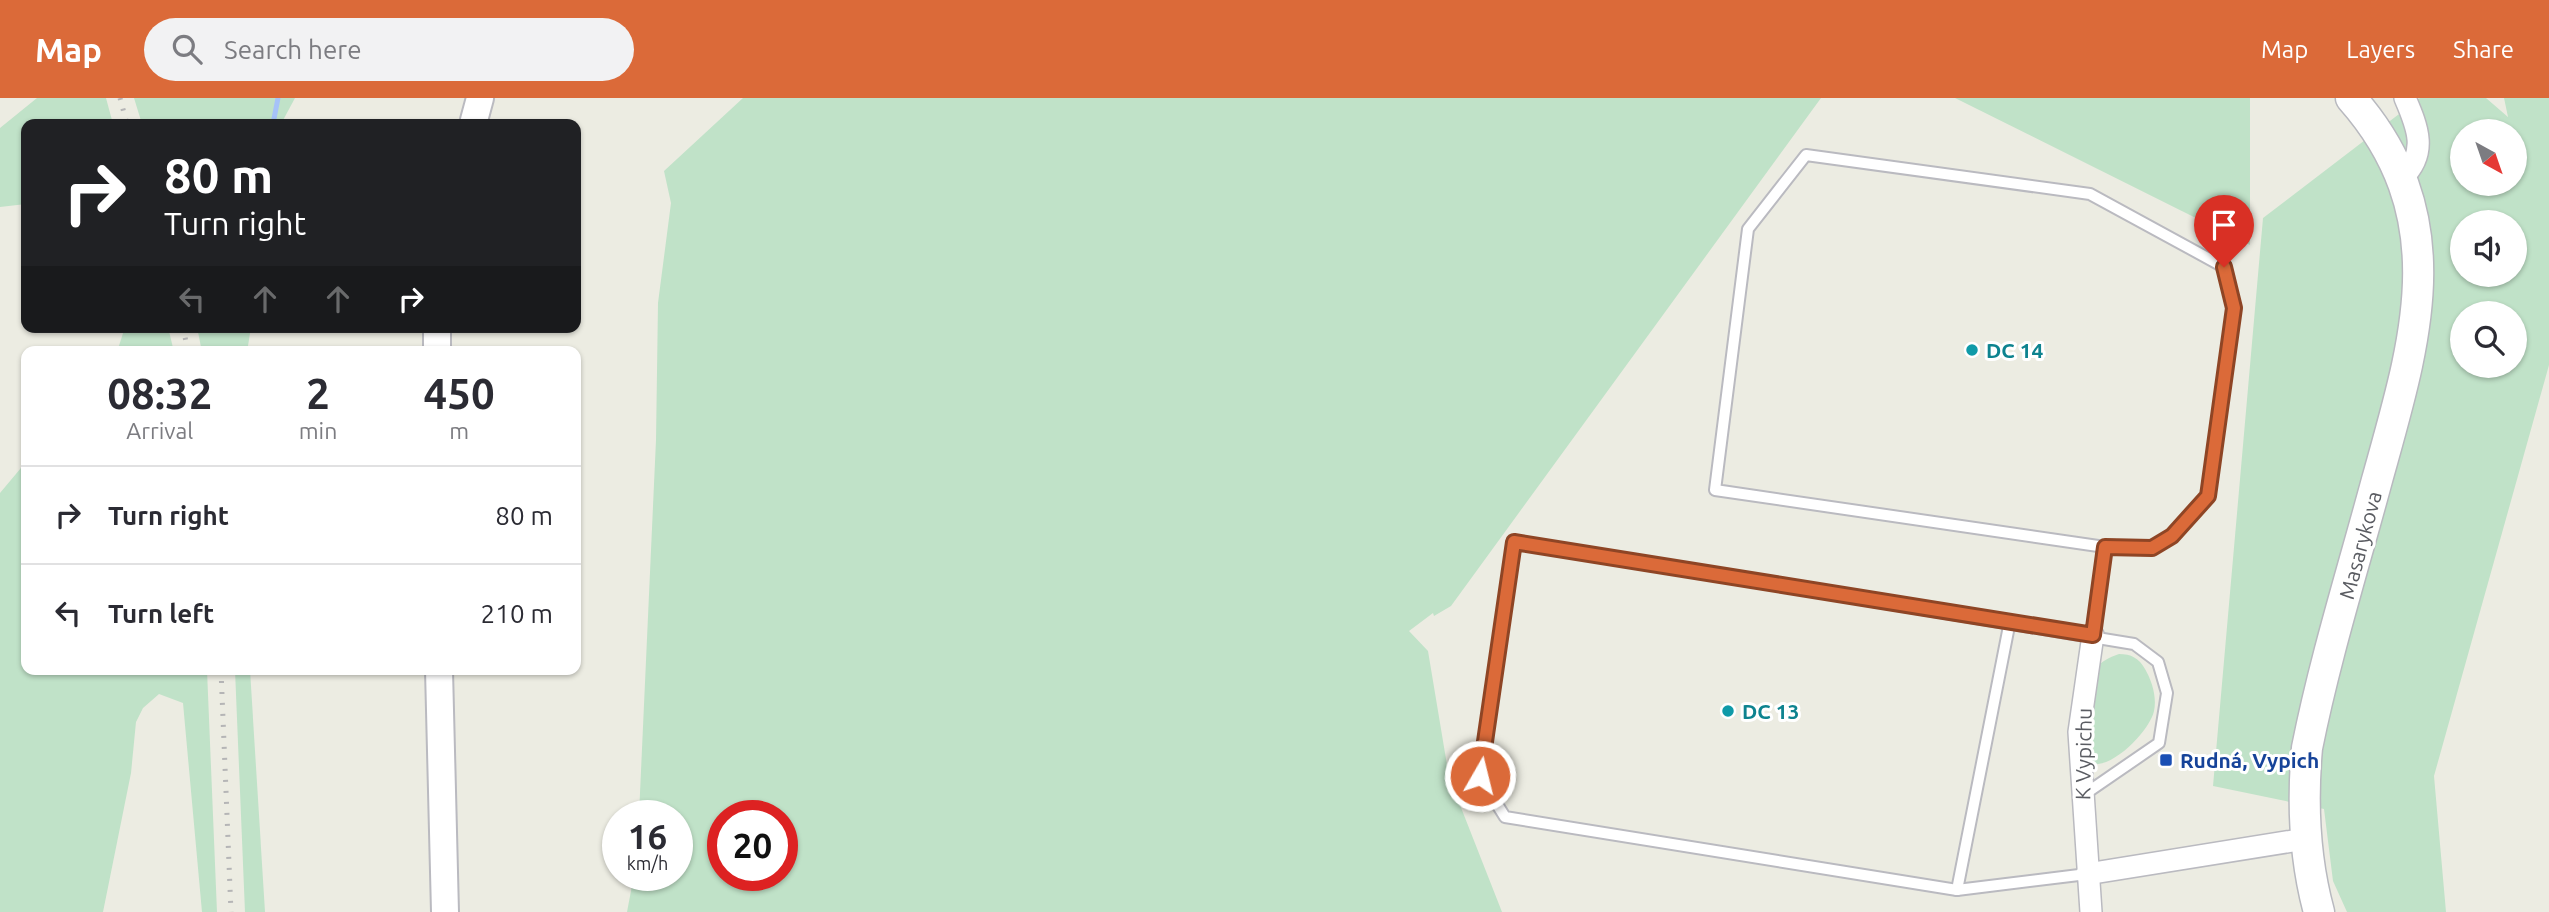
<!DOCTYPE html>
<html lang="en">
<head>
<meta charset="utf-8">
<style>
	:root { --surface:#fff; --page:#f2f2f3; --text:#2b2b33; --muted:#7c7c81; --line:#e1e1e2; --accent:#db6a39 }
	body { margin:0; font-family:Ubuntu,sans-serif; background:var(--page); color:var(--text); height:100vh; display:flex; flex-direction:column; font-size:26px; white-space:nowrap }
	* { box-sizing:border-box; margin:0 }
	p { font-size:23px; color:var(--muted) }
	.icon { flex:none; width:38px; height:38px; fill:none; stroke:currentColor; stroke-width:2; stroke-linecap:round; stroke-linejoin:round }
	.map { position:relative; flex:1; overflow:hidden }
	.panel { position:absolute; left:21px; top:248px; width:560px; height:329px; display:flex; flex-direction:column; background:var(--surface); border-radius:14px; box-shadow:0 2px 5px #0004 }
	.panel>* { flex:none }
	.hud { position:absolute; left:21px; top:21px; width:560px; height:214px; border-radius:14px; box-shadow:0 2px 5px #0004; background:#202124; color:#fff; overflow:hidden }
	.needle { width:46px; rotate:140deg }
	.tools { position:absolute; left:2450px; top:21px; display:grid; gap:14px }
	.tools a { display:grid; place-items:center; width:77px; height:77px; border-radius:50%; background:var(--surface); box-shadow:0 2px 5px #0004; font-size:35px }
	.speed { position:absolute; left:602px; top:702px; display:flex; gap:14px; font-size:35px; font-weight:700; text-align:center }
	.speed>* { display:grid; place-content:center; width:91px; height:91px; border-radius:50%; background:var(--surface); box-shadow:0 2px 5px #0004; line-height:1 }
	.speed small { font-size:18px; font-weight:400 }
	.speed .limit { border:10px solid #d22; background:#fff; color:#111 }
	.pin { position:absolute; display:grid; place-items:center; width:60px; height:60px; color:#fff; margin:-72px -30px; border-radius:50% 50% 50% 0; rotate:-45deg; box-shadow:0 0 7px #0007 }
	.pin .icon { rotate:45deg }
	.me { position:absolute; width:77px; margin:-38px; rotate:8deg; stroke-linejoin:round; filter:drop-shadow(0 0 5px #0008) }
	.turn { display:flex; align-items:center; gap:24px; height:147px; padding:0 28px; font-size:32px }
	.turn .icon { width:91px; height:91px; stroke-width:2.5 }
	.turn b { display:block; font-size:49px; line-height:60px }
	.lanes { display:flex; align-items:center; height:66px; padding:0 28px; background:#0003; justify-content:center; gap:35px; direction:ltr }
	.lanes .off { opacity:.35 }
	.eta { display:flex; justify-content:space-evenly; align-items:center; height:119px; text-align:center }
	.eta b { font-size:42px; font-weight:700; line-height:49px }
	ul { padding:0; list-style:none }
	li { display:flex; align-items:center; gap:21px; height:98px; padding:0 28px; border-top:2px solid var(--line) }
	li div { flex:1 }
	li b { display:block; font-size:26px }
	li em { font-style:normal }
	header { display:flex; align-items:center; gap:42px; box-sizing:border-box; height:98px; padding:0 35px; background:var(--accent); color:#fff }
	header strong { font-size:33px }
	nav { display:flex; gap:38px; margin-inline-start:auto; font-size:24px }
	.search { width:490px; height:63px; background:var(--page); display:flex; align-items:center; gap:18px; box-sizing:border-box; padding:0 24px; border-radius:38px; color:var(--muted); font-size:26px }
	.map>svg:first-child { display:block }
</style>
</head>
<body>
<header>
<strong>Map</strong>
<div class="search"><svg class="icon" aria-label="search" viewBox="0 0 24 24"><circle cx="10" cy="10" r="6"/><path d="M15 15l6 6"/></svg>Search here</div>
<nav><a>Map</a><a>Layers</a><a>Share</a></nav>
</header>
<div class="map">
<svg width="2549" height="814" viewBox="0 0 2549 814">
	<rect width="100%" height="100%" fill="#ecece2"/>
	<g fill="#c0e2c8" fill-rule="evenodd">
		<polygon points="37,0 106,0 113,26 26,26 26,106 0,109 0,30"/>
		<polygon points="134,0 295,0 281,26 142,26"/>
		<path d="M743,0H1821L1451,508L1434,518L1433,515L1409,533L1428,553L1449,679L1502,814H627L634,777H677V718L639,717L656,342L658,205L671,105L664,73ZM723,718H782V777H723Z"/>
		<polygon points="1955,0 2250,0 2250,147"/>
		<path d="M2420,0H2486L2508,19L2504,0H2549V267L2434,678L2446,814H2347L2333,783L2324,711L2213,688L2263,120ZM2462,33H2515V86H2462ZM2462,124H2515V177H2462ZM2462,215H2515V268H2462Z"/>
		<polygon points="125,229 168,229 174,254 117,254"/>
		<polygon points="197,229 251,229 247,254 202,254"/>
		<polygon points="26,364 26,572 207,572 217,814 202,814 183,605 159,596 143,610 136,624 131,675 103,814 0,814 0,395"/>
		<path d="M2119,556C2131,556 2139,560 2145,571C2152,583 2157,599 2154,613C2150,633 2108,676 2088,664C2089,642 2084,587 2096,571C2101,563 2110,559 2119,556Z"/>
		<polygon points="235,572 250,572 265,814 245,814"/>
	</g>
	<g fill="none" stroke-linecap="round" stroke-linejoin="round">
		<polyline stroke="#a6c2f8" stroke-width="5" points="273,26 278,0"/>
		<g stroke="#babac0" stroke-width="14">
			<g id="service">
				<polygon points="1806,57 2090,96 2224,169 2234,210 2208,398 2172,438 2152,450 2105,449 1715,392 1748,131"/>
				<polyline points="2093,537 2105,449"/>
				<polyline points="2082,698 2159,645 2167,595 2158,564 2134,546 1514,444 1480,679 1505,719 1957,792 2087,776"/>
				<polyline points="1957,792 2010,523"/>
			</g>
		</g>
		<g stroke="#babac0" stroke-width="24">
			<g id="minor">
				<path d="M2402,80C2428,55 2418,30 2405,0"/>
				<polyline points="2087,776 2305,741"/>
				<polyline points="2091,814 2079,634 2093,537"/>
			</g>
		</g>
		<g stroke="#babac0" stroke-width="30">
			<g id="tertiary">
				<polyline points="473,26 480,0"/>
				<polyline points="437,254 437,229"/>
				<polyline points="439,572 445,814"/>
			</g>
		</g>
		<g stroke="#b8b9bf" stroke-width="33">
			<path id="secondary" d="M2319,814C2304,759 2302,706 2307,650C2325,560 2353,471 2377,382C2415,245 2457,120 2351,0"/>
		</g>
		<use href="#service" stroke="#fff" stroke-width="10"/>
		<use href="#minor" stroke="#fff" stroke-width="21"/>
		<use href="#tertiary" stroke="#fff" stroke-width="26"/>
		<use href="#secondary" stroke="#fff" stroke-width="30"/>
		<g stroke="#b5b5b6" stroke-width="5" stroke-dasharray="2 9" stroke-linecap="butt">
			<polyline points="120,0 127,26"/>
			<polyline points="183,229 188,254"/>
			<polyline points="221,572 231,814"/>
		</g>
	</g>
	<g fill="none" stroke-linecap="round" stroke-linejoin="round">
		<g stroke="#8e4525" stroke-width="18">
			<polyline id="route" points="1480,678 1514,444 2093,537 2105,449 2152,450 2172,438 2208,398 2234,210 2224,169"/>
		</g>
		<use href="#route" stroke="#db6a39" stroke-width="12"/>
	</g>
	<g fill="#0f9aa8" stroke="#fff" stroke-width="2.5">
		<circle cx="1972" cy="252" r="7"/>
		<circle cx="1728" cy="613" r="7"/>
	</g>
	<rect fill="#1a4fb4" stroke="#fff" stroke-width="2.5" x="2159" y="655" width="14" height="14" rx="3.5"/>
	<g text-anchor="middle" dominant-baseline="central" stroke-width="6" stroke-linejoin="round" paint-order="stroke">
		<g font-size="21" font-weight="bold" fill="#0d838f" stroke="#fff" text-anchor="start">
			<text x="1986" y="252">DC 14</text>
			<text x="1742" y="613">DC 13</text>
		</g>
		<g font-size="21" fill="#5a5c62" stroke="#fff">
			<text transform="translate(2360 447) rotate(-75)">Masarykova</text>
			<text transform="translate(2083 656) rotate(-89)">K Vypichu</text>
		</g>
		<g font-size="21" font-weight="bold" fill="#164399" stroke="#fff" text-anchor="start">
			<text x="2180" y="662">Rudná, Vypich</text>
		</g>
	</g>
</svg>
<div class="tools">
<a><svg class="needle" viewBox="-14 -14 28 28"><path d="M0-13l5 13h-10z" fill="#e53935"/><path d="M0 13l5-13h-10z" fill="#7c7c81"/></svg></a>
<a><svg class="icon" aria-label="sound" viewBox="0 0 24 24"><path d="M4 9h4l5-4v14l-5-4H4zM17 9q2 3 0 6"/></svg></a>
<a><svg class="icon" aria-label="search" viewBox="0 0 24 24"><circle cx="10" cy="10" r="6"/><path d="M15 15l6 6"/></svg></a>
</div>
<div class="speed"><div>16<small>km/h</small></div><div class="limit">20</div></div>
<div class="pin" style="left:2224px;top:169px;background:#d93025"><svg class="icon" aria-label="arrive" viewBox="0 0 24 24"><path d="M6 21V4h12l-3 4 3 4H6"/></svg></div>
<svg class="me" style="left:1480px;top:678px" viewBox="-20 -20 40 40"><circle r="17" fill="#db6a39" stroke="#fff" stroke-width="3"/><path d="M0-11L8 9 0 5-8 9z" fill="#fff"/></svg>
<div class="hud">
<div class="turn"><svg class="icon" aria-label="right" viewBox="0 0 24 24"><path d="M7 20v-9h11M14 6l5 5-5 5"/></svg><div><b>80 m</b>Turn right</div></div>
<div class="lanes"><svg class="icon off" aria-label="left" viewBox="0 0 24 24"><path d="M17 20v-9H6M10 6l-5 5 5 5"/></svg><svg class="icon off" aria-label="ahead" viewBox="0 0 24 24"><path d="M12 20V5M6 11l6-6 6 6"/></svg><svg class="icon off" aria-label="ahead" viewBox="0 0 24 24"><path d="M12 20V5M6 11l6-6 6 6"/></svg><svg class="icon" aria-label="right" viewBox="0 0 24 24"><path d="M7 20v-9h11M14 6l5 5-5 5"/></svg></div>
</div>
<section class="panel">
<div class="eta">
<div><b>08:32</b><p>Arrival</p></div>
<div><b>2</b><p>min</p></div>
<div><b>450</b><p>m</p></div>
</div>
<ul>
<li><svg class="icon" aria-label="right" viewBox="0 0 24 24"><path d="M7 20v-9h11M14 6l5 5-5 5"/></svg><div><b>Turn right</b></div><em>80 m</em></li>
<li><svg class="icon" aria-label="left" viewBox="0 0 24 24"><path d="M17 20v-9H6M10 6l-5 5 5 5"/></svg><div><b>Turn left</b></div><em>210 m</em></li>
</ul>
</section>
</div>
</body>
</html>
